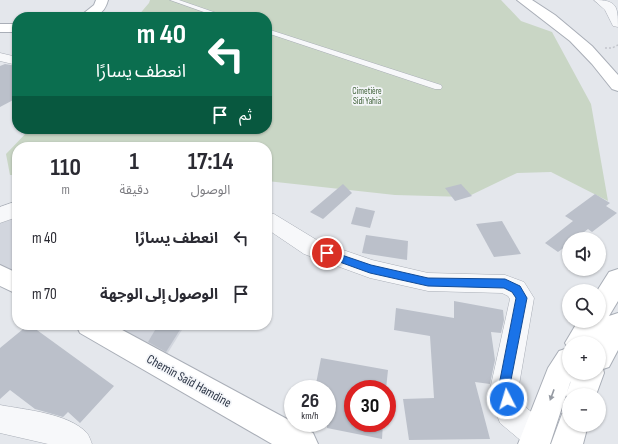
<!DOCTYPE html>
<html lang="ar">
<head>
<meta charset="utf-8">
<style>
	:root { --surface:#fff; --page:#f7f7f7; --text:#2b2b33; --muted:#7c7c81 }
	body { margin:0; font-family:"Sofia Sans Condensed","Noto Sans Arabic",sans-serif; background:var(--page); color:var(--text); direction:rtl; height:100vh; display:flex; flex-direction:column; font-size:15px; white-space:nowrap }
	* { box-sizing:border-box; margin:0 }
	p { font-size:13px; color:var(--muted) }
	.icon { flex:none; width:22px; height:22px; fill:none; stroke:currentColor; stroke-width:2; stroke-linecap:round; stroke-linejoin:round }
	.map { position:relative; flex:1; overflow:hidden; direction:ltr }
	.sheet { position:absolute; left:12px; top:142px; width:260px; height:188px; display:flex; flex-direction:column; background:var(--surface); border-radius:16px; box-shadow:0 1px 3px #0004; direction:rtl }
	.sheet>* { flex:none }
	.guide { position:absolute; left:12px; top:12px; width:260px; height:122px; border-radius:16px; box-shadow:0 1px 3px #0004; direction:rtl; background:#0b6e4f; color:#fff; overflow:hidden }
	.controls { position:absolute; left:562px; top:232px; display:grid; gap:8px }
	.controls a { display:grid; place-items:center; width:44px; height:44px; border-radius:50%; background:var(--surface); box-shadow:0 1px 3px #0004; font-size:20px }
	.speed { position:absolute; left:284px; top:380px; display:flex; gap:8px; font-size:20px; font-weight:700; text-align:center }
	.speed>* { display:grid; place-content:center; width:52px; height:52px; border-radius:50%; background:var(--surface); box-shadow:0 1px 3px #0004; line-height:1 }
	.speed small { font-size:10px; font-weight:400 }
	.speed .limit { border:6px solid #d22; background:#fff; color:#111 }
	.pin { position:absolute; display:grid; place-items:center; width:34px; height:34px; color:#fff; margin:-17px; border:2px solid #fff; border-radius:50%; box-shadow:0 1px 4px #0007 }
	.me { position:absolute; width:44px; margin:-22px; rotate:355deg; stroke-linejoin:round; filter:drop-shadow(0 0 3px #0008) }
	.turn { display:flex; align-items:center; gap:14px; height:84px; padding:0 20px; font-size:18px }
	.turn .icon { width:52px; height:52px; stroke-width:2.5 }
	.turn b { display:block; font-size:28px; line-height:34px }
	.then { display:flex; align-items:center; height:38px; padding:0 20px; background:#0003; gap:8px; font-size:15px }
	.eta { display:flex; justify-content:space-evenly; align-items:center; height:68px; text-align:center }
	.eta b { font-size:24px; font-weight:700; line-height:28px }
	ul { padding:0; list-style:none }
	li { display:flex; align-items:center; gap:12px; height:56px; padding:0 20px }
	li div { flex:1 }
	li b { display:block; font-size:15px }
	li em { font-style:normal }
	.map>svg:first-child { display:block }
</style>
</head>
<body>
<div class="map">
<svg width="618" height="444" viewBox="0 0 618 444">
	<rect width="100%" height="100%" fill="#e4e7ec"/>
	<g fill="#d2d6de">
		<polygon points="17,213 17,275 0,265 0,220"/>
		<polygon points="105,325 185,325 164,359"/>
	</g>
	<polygon fill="#c9d6c5" points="150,0 501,0 521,21 552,32 591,104 608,201 551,172 517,173 467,197 395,195 267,181 267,147 17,147 17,175 10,175 6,154 30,129 267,129 267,17 137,17 149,3"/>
	<g fill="#bbc0ca">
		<polygon points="5,64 17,66 17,98 0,107 0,66"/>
		<polygon points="343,184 352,193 323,219 310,212"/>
		<polygon points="461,184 472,196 455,201 445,188"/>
		<polygon points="595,194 610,203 606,206 617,213 592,232 588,229 575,239 569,239 569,244 558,252 545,243 573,221 565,216"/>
		<polygon points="356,207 375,211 370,228 351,224"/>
		<polygon points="502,221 521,254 494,257 476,224"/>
		<polygon points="366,235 408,241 407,260 362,253"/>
		<polygon points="454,301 503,310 504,320 501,333 491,332 495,360 490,384 475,382 490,439 409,440 403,399 434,398 430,336 394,330 396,308 454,318"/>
		<polygon points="28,325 30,325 114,386 80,423 68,412 63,417 35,409 10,390 0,399 0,348"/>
		<polygon points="158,325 183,325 166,352 148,342"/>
		<polygon points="321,358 388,370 386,389 353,389 353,423 383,423 382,439 327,428 327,389 315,389"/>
	</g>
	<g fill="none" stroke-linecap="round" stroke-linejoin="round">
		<g stroke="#a9aeb7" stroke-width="1">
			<g id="lane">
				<polygon points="170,0 179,0 228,17 218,17"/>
				<polygon points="267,29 441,85 442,87 441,89 435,89 267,33"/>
			</g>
		</g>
		<g stroke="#a9aeb7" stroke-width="1">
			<g id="street">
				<path d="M594,0C617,0 618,6 618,27L613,26L605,10Z"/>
				<polygon points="0,53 17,57 17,65 0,61"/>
				<polygon points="17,201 17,217 0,223 0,207"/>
				<polygon points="267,212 274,214 320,242 372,260 428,273 505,275 524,282 534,298 519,385 523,405 547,425 552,435 548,444 525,444 500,423 496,413 491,385 510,299 508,296 502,293 428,291 370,278 304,254 267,229"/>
				<path d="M0,405C26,410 68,413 87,433C89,436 91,441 92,444H48L0,433Z"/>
			</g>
		</g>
		<g stroke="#a9aeb7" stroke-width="2">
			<g id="secondary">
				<path d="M96,0H108C104,16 94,17 79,17L94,5Z"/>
				<polygon points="517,0 532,0 555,15 592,46 618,75 618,91 612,89 592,64 570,41"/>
				<rect x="0" y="24" width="17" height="8"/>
				<polygon points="0,265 17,273 17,294 0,286"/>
				<path d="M618,269V301L609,316L618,313V350L609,367L603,369L604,373L596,395H569V401L566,395L571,381L570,383L550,444H518L548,368L559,351L568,348L565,343L578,321H599V291H597L609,272ZM569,343H599V373H569Z"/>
				<polygon points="76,325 113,325 313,433 318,444 272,444 80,333"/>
				<polygon points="569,411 569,425 588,425 583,444 551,444 562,414"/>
			</g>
		</g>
		<polyline stroke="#c2c5cb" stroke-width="1.5" stroke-dasharray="2 2" stroke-linecap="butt" points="605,48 612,48 618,45"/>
		<use href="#lane" fill="#f7f8fa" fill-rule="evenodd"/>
		<use href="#street" fill="#f7f8fa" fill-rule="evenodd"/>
		<use href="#secondary" fill="#fff" fill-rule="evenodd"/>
	</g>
	<defs><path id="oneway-solid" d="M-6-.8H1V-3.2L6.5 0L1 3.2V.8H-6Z"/></defs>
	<use fill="#959aa2" href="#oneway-solid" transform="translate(552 395) rotate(110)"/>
	<polygon fill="#1a73e8" stroke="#114b97" points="327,250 371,265 428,278 505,279 520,286 527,298 510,385 513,399 512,403 507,405 503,403 499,385 516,298 512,292 504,288 428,286 370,273 323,256 322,253 323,251"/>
	<g text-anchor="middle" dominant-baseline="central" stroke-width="3.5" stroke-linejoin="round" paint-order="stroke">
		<g font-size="9" fill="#3f6138" stroke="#f4f6f9">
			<text x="367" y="91">Cimetière<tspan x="367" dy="10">Sidi Yahia</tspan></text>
		</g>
		<g font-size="13" fill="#2b3445" stroke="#f4f6f9">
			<text transform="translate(189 381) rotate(29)">Chemin Saïd Hamdine</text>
		</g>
	</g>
</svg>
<div class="controls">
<a><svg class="icon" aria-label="sound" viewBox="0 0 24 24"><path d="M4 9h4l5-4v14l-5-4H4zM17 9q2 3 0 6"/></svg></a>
<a><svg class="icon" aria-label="search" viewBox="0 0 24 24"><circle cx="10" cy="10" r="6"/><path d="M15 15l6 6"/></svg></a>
<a>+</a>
<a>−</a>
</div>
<div class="speed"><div>26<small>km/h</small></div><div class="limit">30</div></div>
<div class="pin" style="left:327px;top:253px;background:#d93025"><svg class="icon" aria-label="arrive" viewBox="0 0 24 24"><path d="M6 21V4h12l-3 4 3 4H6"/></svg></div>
<svg class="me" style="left:507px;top:399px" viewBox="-20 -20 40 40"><circle r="17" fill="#1a73e8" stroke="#fff" stroke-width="3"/><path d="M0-11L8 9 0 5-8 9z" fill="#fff"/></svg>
<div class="guide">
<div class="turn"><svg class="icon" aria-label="left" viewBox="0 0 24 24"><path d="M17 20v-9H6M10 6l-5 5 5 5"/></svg><div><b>40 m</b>انعطف يسارًا</div></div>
<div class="then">ثم<svg class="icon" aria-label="arrive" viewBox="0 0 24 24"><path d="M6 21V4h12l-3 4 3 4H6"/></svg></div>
</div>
<section class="sheet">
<div class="eta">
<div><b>17:14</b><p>الوصول</p></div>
<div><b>1</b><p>دقيقة</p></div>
<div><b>110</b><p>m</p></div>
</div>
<ul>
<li><svg class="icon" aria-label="left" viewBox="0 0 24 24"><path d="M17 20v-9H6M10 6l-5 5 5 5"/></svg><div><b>انعطف يسارًا</b></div><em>40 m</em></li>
<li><svg class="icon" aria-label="arrive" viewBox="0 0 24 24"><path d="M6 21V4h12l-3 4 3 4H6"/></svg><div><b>الوصول إلى الوجهة</b></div><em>70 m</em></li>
</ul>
</section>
</div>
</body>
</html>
